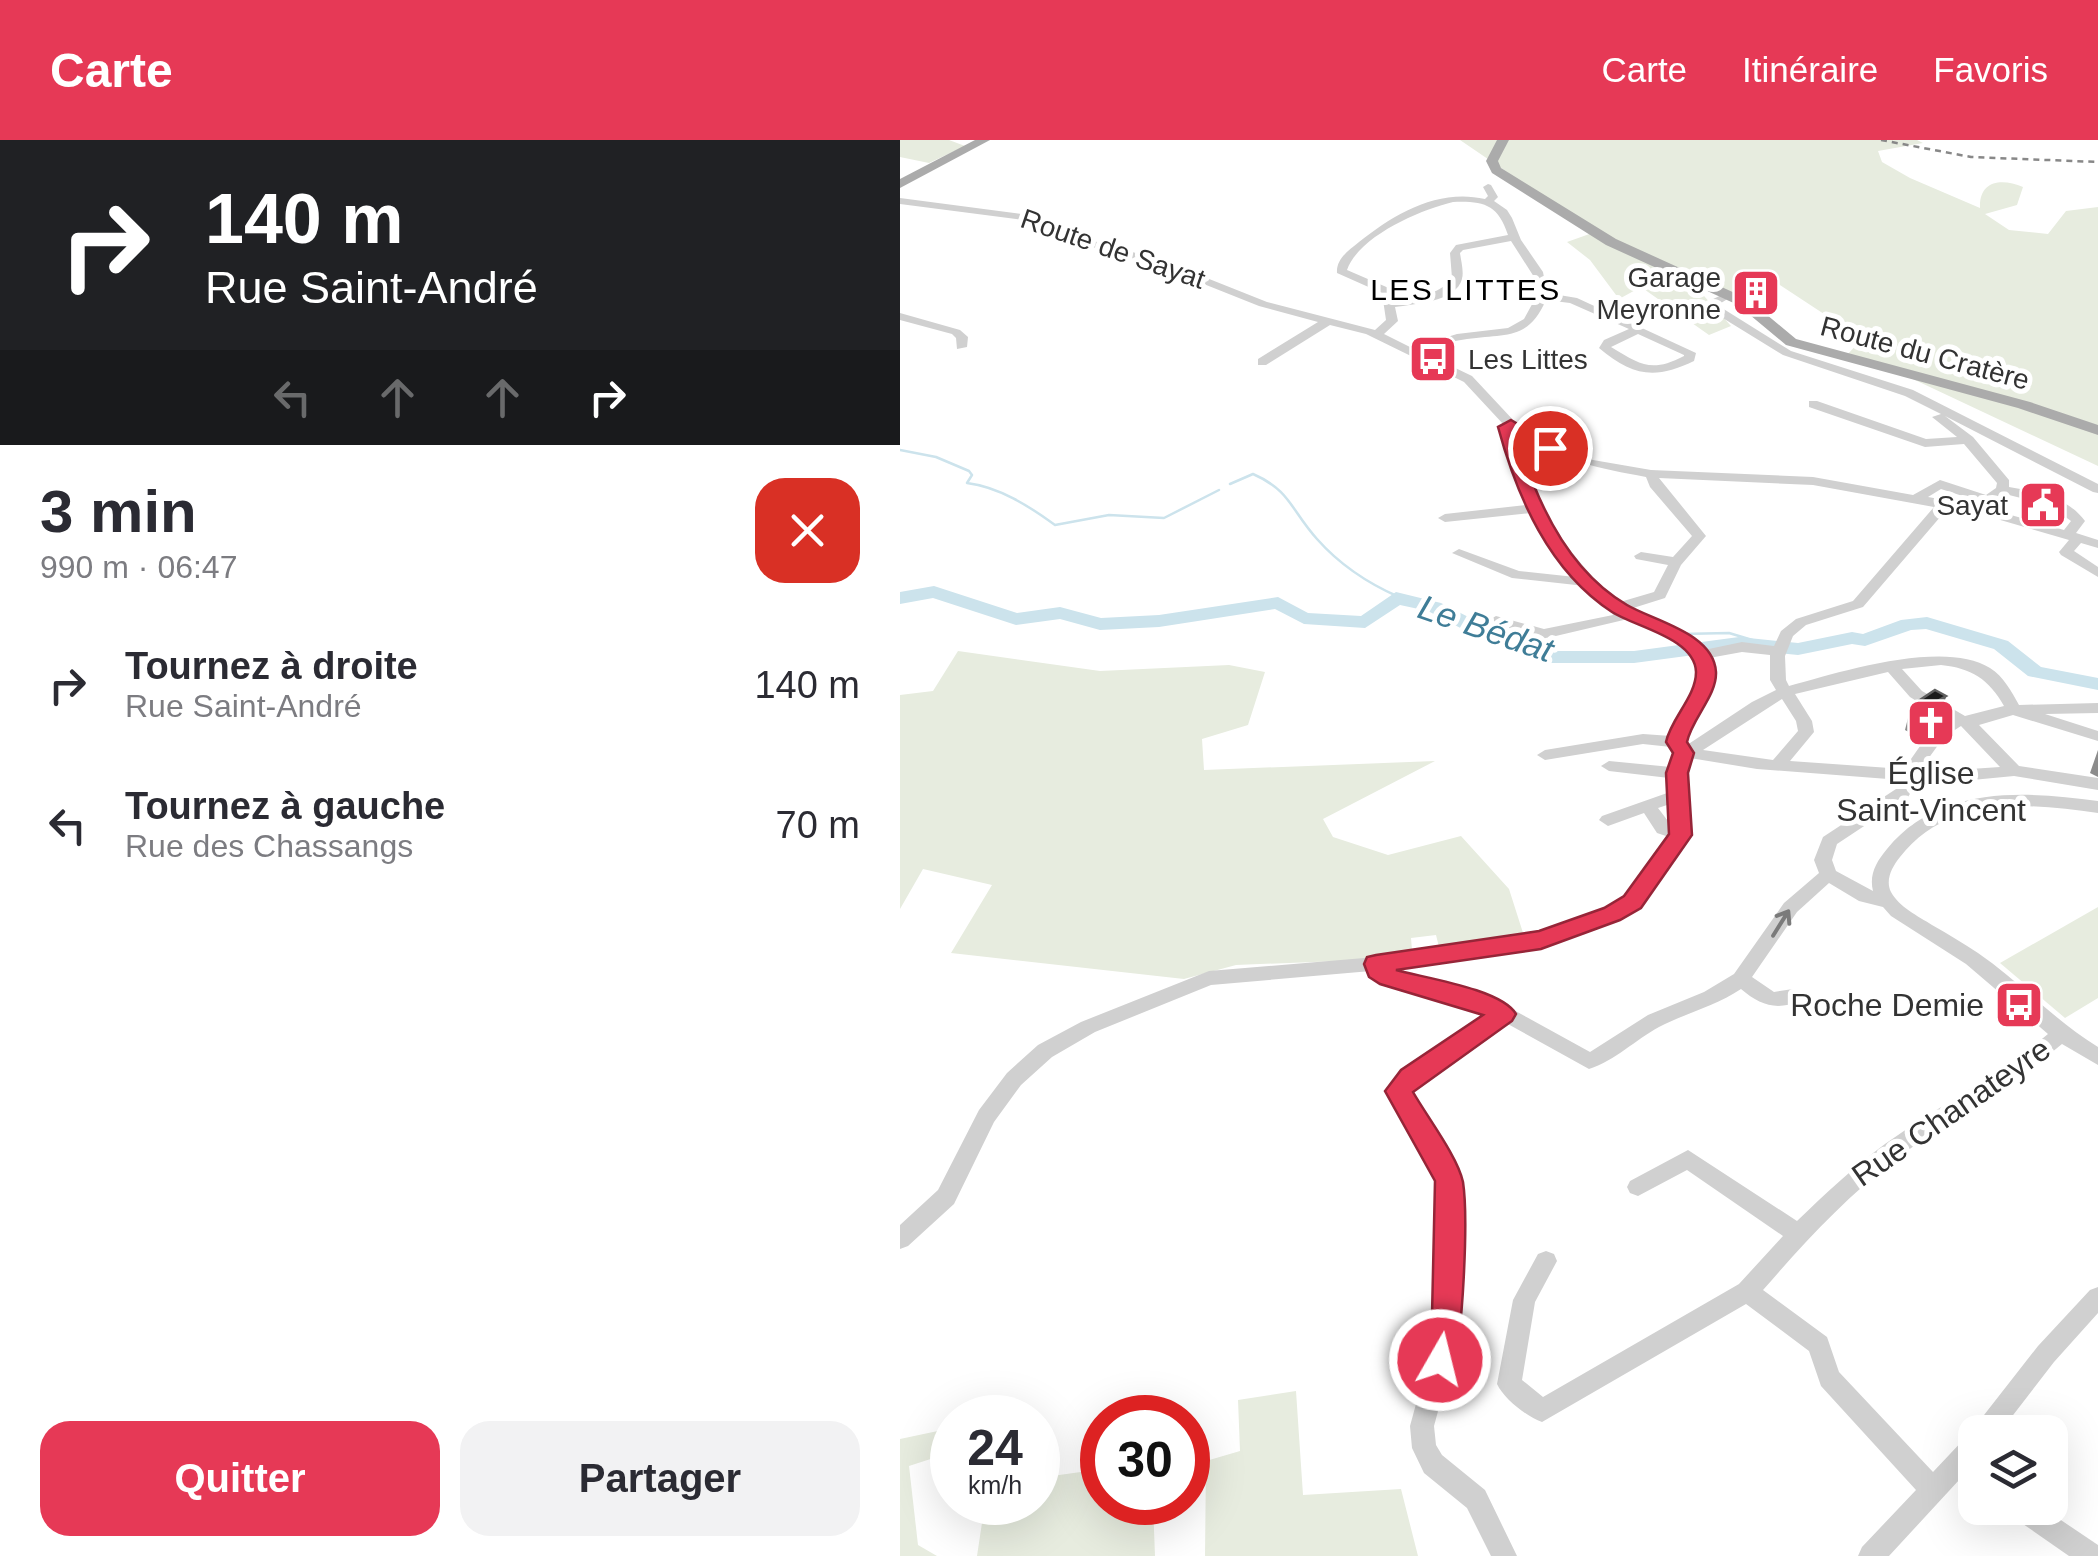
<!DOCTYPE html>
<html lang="fr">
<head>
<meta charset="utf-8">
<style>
	:root { --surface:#fff; --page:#f2f2f3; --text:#2b2b33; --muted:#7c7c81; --accent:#e63956 }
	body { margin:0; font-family:Helvetica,sans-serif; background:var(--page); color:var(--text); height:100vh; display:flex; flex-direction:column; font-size:38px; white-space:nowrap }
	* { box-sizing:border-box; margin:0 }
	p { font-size:32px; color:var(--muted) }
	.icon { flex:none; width:55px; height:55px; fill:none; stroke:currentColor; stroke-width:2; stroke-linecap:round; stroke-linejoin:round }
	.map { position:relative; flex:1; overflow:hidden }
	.side { display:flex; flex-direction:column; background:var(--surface); width:900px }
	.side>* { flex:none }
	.hud { background:#202124; color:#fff; overflow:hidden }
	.buttons { position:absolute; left:1058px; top:1275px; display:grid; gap:20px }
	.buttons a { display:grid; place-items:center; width:110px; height:110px; border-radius:20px; background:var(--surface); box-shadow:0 10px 40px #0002; font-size:50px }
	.speed { position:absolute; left:30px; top:1255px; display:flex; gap:20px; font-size:50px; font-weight:700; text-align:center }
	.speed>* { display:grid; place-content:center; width:130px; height:130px; border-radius:50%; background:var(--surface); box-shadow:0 10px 40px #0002; line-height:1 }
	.speed small { font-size:25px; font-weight:400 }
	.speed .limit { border:15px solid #d22; background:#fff; color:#111 }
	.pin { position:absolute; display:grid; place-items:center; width:85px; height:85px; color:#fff; margin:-42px; border:5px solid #fff; border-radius:50%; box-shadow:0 2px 10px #0007 }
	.me { position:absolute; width:110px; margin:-55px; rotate:8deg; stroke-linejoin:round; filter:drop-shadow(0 0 8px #0008) }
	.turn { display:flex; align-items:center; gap:35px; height:210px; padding:0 40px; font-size:45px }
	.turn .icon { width:130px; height:130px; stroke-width:2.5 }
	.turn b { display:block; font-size:70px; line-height:85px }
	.lanes { display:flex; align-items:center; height:95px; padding:0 40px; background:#0003; justify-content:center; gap:50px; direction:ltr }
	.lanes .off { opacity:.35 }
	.round { display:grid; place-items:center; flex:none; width:105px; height:105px; border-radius:30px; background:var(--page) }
	.head { display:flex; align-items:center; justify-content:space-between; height:170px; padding:0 40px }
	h1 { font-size:60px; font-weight:600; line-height:75px }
	.button { display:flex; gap:20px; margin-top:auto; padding:20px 40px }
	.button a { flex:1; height:115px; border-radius:30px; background:var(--accent); color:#fff; font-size:40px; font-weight:600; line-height:115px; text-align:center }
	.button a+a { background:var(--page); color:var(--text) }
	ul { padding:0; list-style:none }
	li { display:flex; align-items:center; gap:30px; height:140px; padding:0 40px }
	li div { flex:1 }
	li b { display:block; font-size:38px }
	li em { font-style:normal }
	header { display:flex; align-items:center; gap:60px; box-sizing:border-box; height:140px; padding:0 50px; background:var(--accent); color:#fff }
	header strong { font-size:48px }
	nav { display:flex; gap:55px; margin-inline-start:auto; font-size:35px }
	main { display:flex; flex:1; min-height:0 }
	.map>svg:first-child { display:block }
</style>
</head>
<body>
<header>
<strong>Carte</strong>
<nav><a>Carte</a><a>Itinéraire</a><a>Favoris</a></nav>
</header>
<main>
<section class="side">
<div class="hud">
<div class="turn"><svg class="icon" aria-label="right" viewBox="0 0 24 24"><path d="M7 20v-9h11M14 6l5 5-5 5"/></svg><div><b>140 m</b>Rue Saint-André</div></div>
<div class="lanes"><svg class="icon off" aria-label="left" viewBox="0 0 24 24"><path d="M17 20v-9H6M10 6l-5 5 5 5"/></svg><svg class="icon off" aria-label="ahead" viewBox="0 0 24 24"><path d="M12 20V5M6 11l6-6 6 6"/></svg><svg class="icon off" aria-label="ahead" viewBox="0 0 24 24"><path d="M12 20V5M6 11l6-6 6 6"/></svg><svg class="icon" aria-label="right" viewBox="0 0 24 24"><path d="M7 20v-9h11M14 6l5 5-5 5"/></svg></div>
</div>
<div class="head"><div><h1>3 min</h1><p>990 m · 06:47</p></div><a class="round" style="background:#d93025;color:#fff"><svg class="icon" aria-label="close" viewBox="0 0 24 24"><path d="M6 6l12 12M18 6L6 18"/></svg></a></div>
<ul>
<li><svg class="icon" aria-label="right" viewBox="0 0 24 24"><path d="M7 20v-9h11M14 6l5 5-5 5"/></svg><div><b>Tournez à droite</b><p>Rue Saint-André</p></div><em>140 m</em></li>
<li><svg class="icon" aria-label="left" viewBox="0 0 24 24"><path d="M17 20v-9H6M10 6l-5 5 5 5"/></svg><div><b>Tournez à gauche</b><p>Rue des Chassangs</p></div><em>70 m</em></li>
</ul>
<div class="button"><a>Quitter</a><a>Partager</a></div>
</section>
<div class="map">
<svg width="1198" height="1416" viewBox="0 0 1198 1416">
	<rect width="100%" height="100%" fill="#fff"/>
	<g fill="#e7ecdf">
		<polygon points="0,0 49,0 65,6 29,23 0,17"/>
		<path d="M560,0H1017L1023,3L978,11L982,22L1010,38L1080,68C1079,40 1102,38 1123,47L1117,65L1085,74L1109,90L1148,94L1166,71L1198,67V326L981,224L946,216L962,199L874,141L832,154L808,141L796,147L831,186L809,195L741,147L719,159L690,120L667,102L695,92Z"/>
		<polygon points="58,511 200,531 329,525 365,532 348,585 302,599 304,630 535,621 423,679 433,697 488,715 561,696 609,749 624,796 539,807 536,795 511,798 512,810 463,820 336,825 284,839 51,813 92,745 23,729 0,769 0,555 33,551"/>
		<polygon points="1198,767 1198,858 1165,878 1100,823"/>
		<polygon points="396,1251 403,1355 501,1349 518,1416 305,1416 306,1321 340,1311 338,1260"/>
		<polygon points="52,1288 52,1312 9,1326 18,1405 37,1416 0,1416 0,1299"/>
		<polygon points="202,1329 202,1362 253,1363 255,1416 77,1416 85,1363 138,1362 138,1338"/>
	</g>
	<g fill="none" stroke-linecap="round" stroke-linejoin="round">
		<g stroke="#cce3ec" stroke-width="2.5">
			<path d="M0,310L36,317L69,331L72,335L67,343C99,347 129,366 155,385L209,375L264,378L319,350"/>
			<path d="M330,344L353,334C390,350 391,370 417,399C440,425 467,443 499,457"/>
			<polyline points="781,494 829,493 859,502"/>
		</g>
		<polygon fill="#cce3ec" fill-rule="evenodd" points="34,446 117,473 160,467 201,478 259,475 378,457 408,473 461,476 496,452 541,463 584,485 653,511 734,511 839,497 898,503 952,492 963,494 1001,480 1027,477 1108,501 1141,527 1198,538 1198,550 1128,536 1094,509 1026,489 1011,490 965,506 952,504 898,515 839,509 734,523 651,523 570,493 528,471 500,465 465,488 404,484 375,469 259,487 200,490 160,479 116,485 33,458 0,464 0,452"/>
		<g fill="#d0d0d0" fill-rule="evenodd">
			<path d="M588,44L591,45L598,57L594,61L607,70L612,78L621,100L643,132L647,153L677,158L796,213L794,221C755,240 732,236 699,208L704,200L729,189L670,163L646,160C628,201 606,193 567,199C551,201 536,206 522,212L572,236L615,282L655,306L693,320L751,330L913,337L1013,355L1040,340L1086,355L1096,348L1097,343L1064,304L1025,307L909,267V261H917L1026,299L1057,297L1032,277L1041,274L1005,256L883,215L813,172L811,160L828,152L834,155L821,163L822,168L891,211L1013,250L1198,344V353L1193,352L1045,276L1073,297L1109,340V347C1139,352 1166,356 1185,381L1176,393L1198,400V408L1181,403L1174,411L1198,427V437L1161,415L1159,412L1169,400L1090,377L1047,369L963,467L906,485L893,496L885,516L886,540L889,546C939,532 1045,499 1090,528C1104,537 1111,551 1119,565L1198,563V573L1145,574L1198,591V601L1113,575L1079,585L1119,626L1198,638V650L1114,636L1041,643L1018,641L1008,657L937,704L932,720L936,731L973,751C969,735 976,722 987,709C1039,645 1125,651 1198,661V673C1129,663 1048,655 1000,717C992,727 985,740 991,752C999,767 1018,776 1032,785C1048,794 1063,803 1078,813C1120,842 1154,880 1198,907V925L1162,904C1110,948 1050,979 996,1019C946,1057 904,1103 863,1150L927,1197L939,1232L1033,1332L1066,1297L1074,1293L1077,1284L1138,1206L1190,1150L1198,1147V1173L1154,1222L1100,1292H1075V1346L1060,1339L989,1416H958L962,1407L1016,1350L921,1246L909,1211L846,1164L642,1282C626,1276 604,1259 597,1244L613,1160L638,1114L646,1111L654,1114L657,1121L635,1162L622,1240L643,1257L839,1144L883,1096L787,1030L738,1056L730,1053L727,1047L730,1041L788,1010L897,1081C925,1054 954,1027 985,1004C1039,966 1097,936 1148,894L1066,824L991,776L983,767L959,761L929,743L897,772L852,837L874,852L893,849L900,851L903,856L900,861C876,871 860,865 841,849C816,866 786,873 759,887C735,900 716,920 689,929L606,883L517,943L509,952L554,1025L561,1053L558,1176L552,1220L534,1286L536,1305L542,1315L585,1350L617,1416H591L567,1368L524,1333L512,1308L510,1286L528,1220L536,1176L539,1053L536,1033L488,951L503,931L589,874L494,847L482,842L471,831L311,845L195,892L152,917L121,945L94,982L54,1064L8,1106L0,1109V1085L38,1050L79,970L107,933L138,905L181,882L309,831L476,817L625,796L670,783L721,761L769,697L757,693L744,673L708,686L699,680L702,676L770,652L769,638L709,631L701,626L709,621L771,627L775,613L771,607L743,604L645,620L637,615L645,610L743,594L771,596L795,550L798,532L795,519L778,503L728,479L643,499L591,483L589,480L596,476L644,489L713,475L710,468L685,446L612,438L552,413L559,409L619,431L675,437L655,413L631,373L545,382L538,378L545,374L626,365L600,289L604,285L564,242L466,194L430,185L366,225H358V219L418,182L359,166L256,125L168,100L123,80L0,64V58L129,75L176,96L264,121L367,162L475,190L486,180L482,153L437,133C436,119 448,111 459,102C494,74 538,48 585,59L588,56L583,47ZM553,62C583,61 598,64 608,95L556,105L550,113L552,138C539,156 515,157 494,160L491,149L447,130C459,96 520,70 553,62ZM611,101L636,140V157L624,179L608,188L557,194L512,208L484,194L498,181L495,167C514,164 556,162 562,139C564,131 561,121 560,113L563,110ZM738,194L784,215V216C751,233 741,225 711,207ZM613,292C658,319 695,328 746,337L750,347L792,396L773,417L741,412L734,416L736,419L768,425L754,452L720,462C665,416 633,361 613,292ZM759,338L913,345L1034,367L953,461L896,479L881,491L874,506L842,502L804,510L789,497L730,469L765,458L781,425L806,396ZM1041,349L1078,361L1072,365L1028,357ZM1105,354L1149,365L1171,381L1164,390L1086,368ZM842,512L870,515V540L876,550L852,562L787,605C786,572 822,557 809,518ZM1041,525C1071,528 1089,539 1104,566L1065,576L1022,551L1002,529ZM988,532L1010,557L1047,580L1032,589L1004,629L890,621L914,592L912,581L895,554ZM882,559L896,581L898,591L873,620L803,610ZM1061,586L1100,627L1041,631L1020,630L1044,597ZM790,618L857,629L1001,640L996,649L923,697L914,720L919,733L884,763L834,834L804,852L748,875L690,912L601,863L514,839L491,829L625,810L683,793L733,771L789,695L785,633ZM770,664L771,685L758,668Z"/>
			<polygon points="0,173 60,190 68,197 67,207 57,209 56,198 52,194 0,180"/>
			<polygon points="1109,1368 1143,1368 1198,1405 1198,1416 1169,1416 1113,1377"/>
		</g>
		<g fill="#ababab" fill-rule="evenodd">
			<polygon points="75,0 90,0 0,48 0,39"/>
			<polygon points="597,0 609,0 598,21 601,28 716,99 848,159 896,199 1130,262 1198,285 1198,295 1118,268 886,205 838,165 706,105 592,33 586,21"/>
		</g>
		<polyline stroke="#888" stroke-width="2.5" stroke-dasharray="6 5" stroke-linecap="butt" points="981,0 1071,17 1198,22"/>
	</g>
	<g fill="#8c8c8c">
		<polygon points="1046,556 1040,580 1030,586 1018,597 1005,590 1011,566"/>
		<polygon points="1198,610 1198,637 1190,633"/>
	</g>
	<polygon fill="#5f5f5f" points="1046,556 1040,580 1030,586 1018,597 1024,574 1036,562"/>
	<polygon fill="#1a1a1a" stroke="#5f5f5f" stroke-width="2.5" points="1035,550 1046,556 1036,562 1024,574 1011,566"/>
	<defs><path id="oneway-shaft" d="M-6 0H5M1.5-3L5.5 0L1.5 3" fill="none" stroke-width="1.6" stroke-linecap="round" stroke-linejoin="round" transform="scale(2.5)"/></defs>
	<use stroke="#7a7a7a" href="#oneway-shaft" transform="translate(881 783) rotate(-58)"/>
	<path fill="#e63956" stroke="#962538" stroke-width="2.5" d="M611,280L659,308L644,312L617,295C635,359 667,430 727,465C754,481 814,493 816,532C817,556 792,578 787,602L794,613L788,633L792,695L741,768L720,780L641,809L496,830C525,838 601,849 616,874L612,881L513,952C526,975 558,1017 563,1042C568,1075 564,1200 551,1230L540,1234L529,1230L525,1220L532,1176L535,1041L485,951L501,930L583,875L480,844L469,837L464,824L467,817L476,815L639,791L704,768L724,756L769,694L766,633L773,613L766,602C771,578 796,557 796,532C795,498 735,487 712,472C649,431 617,357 598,287Z"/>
	<defs>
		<g id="building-square" transform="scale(2.5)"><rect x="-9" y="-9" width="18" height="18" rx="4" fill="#e63956" stroke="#fff"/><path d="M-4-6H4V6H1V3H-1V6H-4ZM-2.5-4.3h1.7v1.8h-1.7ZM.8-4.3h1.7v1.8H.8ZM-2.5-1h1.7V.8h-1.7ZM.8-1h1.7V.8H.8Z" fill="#fff"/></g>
		<g id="bus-square" transform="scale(2.5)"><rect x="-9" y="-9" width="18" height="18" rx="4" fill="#e63956" stroke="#fff"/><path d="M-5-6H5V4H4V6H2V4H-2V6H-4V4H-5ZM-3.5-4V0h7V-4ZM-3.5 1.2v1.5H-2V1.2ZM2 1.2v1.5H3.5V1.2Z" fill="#fff"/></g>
		<g id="civic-square" transform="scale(2.5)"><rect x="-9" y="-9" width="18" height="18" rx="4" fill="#e63956" stroke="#fff"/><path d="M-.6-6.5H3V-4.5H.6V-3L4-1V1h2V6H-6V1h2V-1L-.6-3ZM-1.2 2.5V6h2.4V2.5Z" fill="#fff"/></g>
		<g id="church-square" transform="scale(2.5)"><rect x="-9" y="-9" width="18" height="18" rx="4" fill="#e63956" stroke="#fff"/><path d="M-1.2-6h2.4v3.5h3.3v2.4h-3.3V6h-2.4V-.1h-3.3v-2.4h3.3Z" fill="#fff"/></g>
	</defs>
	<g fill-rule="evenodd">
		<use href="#building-square" x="856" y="153"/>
		<use href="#bus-square" x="533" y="219"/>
		<use href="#civic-square" x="1143" y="365"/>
		<use href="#church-square" x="1031" y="583"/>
		<use href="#bus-square" x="1119" y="865"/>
	</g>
	<g text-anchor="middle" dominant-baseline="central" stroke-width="10" stroke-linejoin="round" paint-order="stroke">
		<g font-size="28" fill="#333" stroke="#fff">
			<text transform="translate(213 109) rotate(19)">Route de Sayat</text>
			<text transform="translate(1025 213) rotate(15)">Route du Cratère</text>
		</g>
		<g font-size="28" fill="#333" stroke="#fff" text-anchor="end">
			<text x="821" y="137">Garage<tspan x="821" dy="32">Meyronne</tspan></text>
			<text x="568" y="219" text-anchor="start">Les Littes</text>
			<text x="1108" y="365">Sayat</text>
		</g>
		<g font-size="30" letter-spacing="2.5" fill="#000" stroke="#fff">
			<text x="566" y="149">LES LITTES</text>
		</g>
		<g font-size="32" fill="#333" stroke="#fff">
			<text x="1031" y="633">Église<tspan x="1031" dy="37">Saint-Vincent</tspan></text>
			<text x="1084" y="865" text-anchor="end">Roche Demie</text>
		</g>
		<g font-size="32" fill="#333" stroke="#fff">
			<text transform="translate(1051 972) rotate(-35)">Rue Chanateyre</text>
		</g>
		<g font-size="35" font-style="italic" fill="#3f7d97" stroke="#fff">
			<text transform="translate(586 488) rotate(19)">Le Bédat</text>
		</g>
	</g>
</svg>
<div class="buttons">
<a><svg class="icon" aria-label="layers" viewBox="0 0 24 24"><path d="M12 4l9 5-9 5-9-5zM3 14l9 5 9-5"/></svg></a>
</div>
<div class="speed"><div>24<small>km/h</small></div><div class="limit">30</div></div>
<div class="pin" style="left:650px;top:308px;background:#d93025"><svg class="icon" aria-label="arrive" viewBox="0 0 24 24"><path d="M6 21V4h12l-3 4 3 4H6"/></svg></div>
<svg class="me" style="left:540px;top:1220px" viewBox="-20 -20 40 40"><circle r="17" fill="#e63956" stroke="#fff" stroke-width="3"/><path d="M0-11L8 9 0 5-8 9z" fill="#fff"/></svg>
</div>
</main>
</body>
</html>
